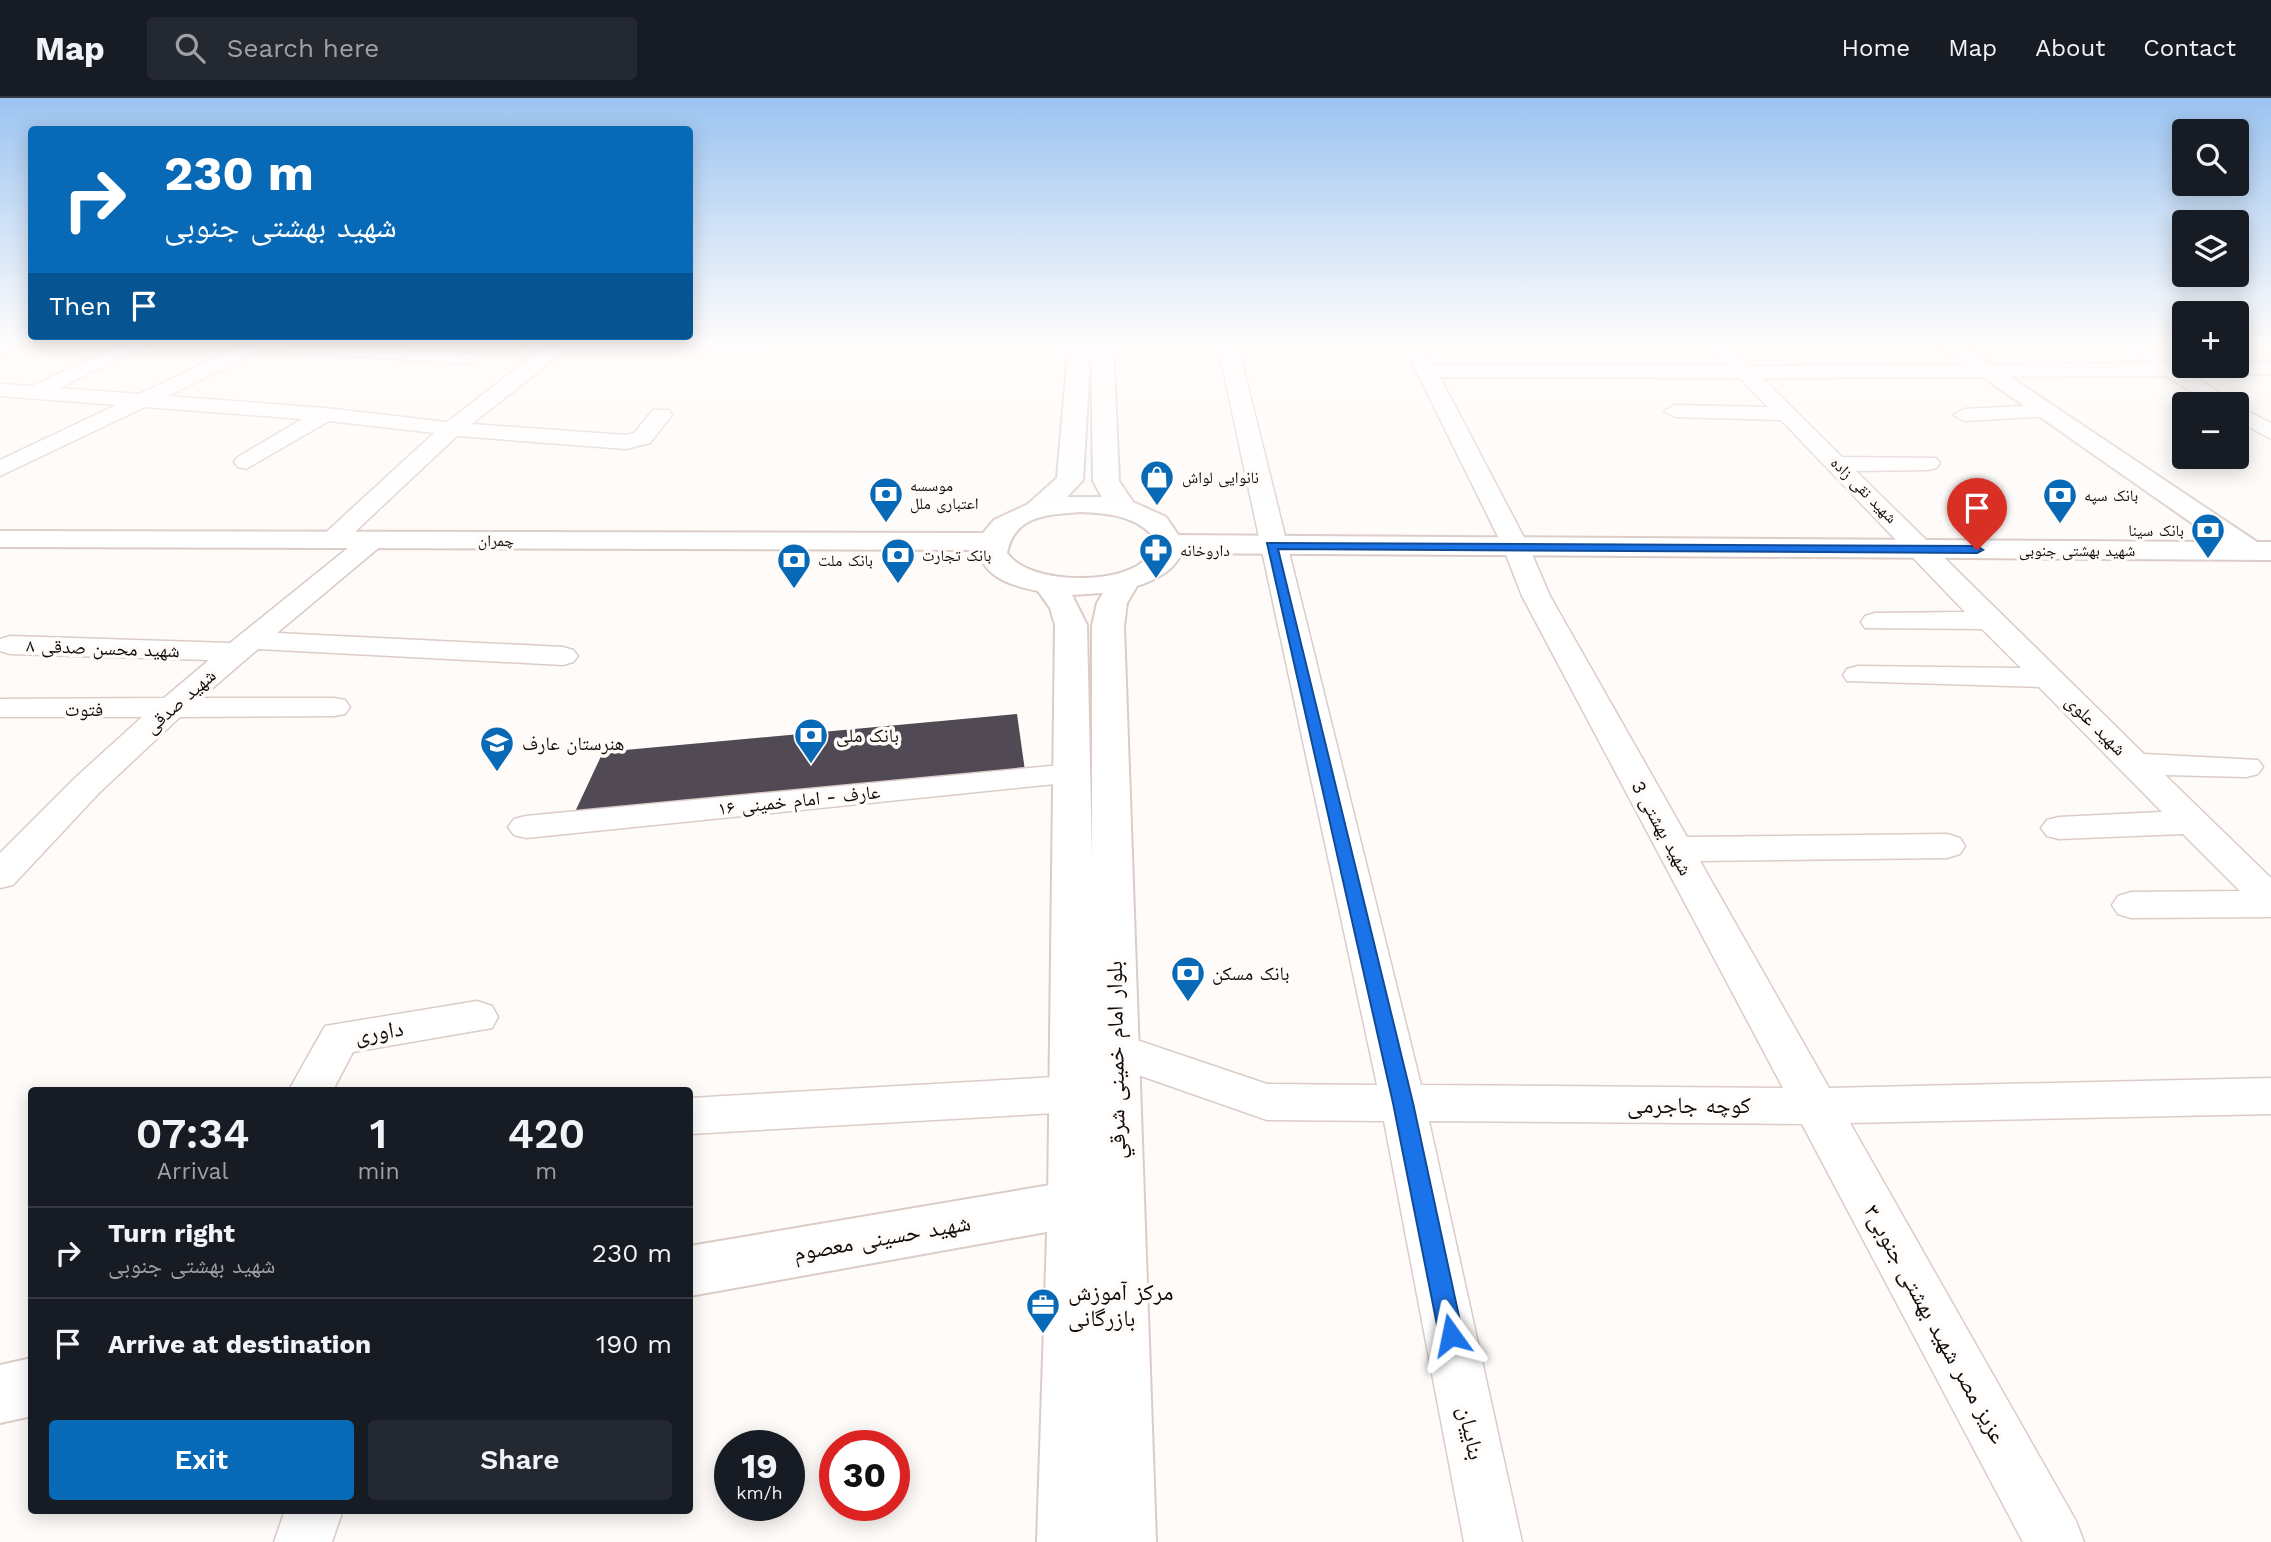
<!DOCTYPE html>
<html lang="en">
<head>
<meta charset="utf-8">
<style>
	:root { --surface:#171b24; --page:#242831; --text:#f1f3f6; --muted:#9ea1a6; --line:#363941; --accent:#086ab6 }
	body { margin:0; font-family:"Work Sans","Noto Naskh Arabic",sans-serif; background:var(--page); color:var(--text); height:100vh; display:flex; flex-direction:column; font-size:26px; white-space:nowrap }
	* { box-sizing:border-box; margin:0 }
	p { font-size:23px; color:var(--muted) }
	.icon { flex:none; width:38px; height:38px; fill:none; stroke:currentColor; stroke-width:2; stroke-linecap:round; stroke-linejoin:round }
	.map { position:relative; flex:1; overflow:hidden }
	.drawer { position:absolute; left:28px; top:989px; width:665px; height:427px; display:flex; flex-direction:column; background:var(--surface); border-radius:7px; box-shadow:0 4px 18px #0003 }
	.drawer>* { flex:none }
	.hud { position:absolute; left:28px; top:28px; width:665px; height:214px; border-radius:7px; box-shadow:0 4px 18px #0003; background:#086ab6; color:#fff; overflow:hidden }
	.controls { position:absolute; left:2172px; top:21px; display:grid; gap:14px }
	.controls a { display:grid; place-items:center; width:77px; height:77px; border-radius:7px; background:var(--surface); box-shadow:0 4px 18px #0003; font-size:35px }
	.speed { position:absolute; left:714px; top:1332px; display:flex; gap:14px; font-size:35px; font-weight:700; text-align:center }
	.speed>* { display:grid; place-content:center; width:91px; height:91px; border-radius:50%; background:var(--surface); box-shadow:0 4px 18px #0003; line-height:1 }
	.speed small { font-size:18px; font-weight:400 }
	.speed .limit { border:10px solid #d22; background:#fff; color:#111 }
	.pin { position:absolute; display:grid; place-items:center; width:60px; height:60px; color:#fff; margin:-72px -30px; border-radius:50% 50% 50% 0; rotate:-45deg; box-shadow:0 0 7px #0007 }
	.pin .icon { rotate:45deg }
	.me { position:absolute; width:77px; margin:-38px; rotate:348deg; stroke-linejoin:round; filter:drop-shadow(0 0 5px #0008) }
	.turn { display:flex; align-items:center; gap:24px; height:147px; padding:0 21px; font-size:32px }
	.turn .icon { width:91px; height:91px; stroke-width:2.5 }
	.turn b { display:block; font-size:49px; line-height:60px }
	.then { display:flex; align-items:center; height:66px; padding:0 21px; background:#0003; gap:14px; font-size:26px }
	.eta { display:flex; justify-content:space-evenly; align-items:center; height:119px; text-align:center }
	.eta b { font-size:42px; font-weight:600; line-height:49px }
	.primary-button { display:flex; gap:14px; margin-top:auto; padding:14px 21px }
	.primary-button a { flex:1; height:80px; border-radius:7px; background:var(--accent); color:#fff; font-size:28px; font-weight:600; line-height:80px; text-align:center }
	.primary-button a+a { background:var(--page); color:var(--text) }
	ul { padding:0; list-style:none }
	li { display:flex; align-items:center; gap:21px; height:91px; padding:0 21px; border-top:2px solid var(--line) }
	li div { flex:1 }
	li b { display:block; font-size:26px }
	li em { font-style:normal }
	header { display:flex; align-items:center; gap:42px; box-sizing:border-box; height:98px; padding:0 35px; background:var(--surface); border-bottom:2px solid var(--line) }
	header strong { font-size:33px }
	nav { display:flex; gap:38px; margin-inline-start:auto; font-size:24px }
	.search { width:490px; height:63px; background:var(--page); display:flex; align-items:center; gap:18px; box-sizing:border-box; padding:0 24px; border-radius:7px; color:var(--muted); font-size:26px }
	.map>svg:first-child { display:block }
</style>
</head>
<body>
<header>
<strong>Map</strong>
<div class="search"><svg class="icon" aria-label="search" viewBox="0 0 24 24"><circle cx="10" cy="10" r="6"/><path d="M15 15l6 6"/></svg>Search here</div>
<nav><a>Home</a><a>Map</a><a>About</a><a>Contact</a></nav>
</header>
<div class="map">
<svg width="2271" height="1444" viewBox="0 0 2271 1444">
	<rect width="100%" height="100%" fill="#fefbf9"/>
	<polygon fill="#514a54" points="1017,616 1026,680 573,718 603,654"/>
	<g fill="none" stroke-linecap="round" stroke-linejoin="round">
		<g stroke="#dbccc7" stroke-width="3">
			<polygon id="lane" points="2122,244 2134,244 2174,271 2165,273"/>
		</g>
		<g stroke="#dbccc7" stroke-width="3">
			<g id="street">
				<polygon points="125,244 150,244 60,290 139,296 248,244 317,244 475,256 478,260 475,264 468,266 262,252 168,298 325,310 447,324 543,250 523,248 520,244 897,244 887,250 568,250 472,326 626,337 634,335 653,312 669,312 672,317 650,345 626,351 457,338 341,447 323,447 319,442 323,437 434,335 329,323 246,371 238,369 234,364 238,359 302,321 145,309 0,378 0,362 116,307 0,298 0,286 32,288"/>
				<polygon points="1217,244 1237,244 1421,987 1783,990 1522,498 1503,449 1402,244 1422,244 1434,267 1728,267 1706,244 1727,244 1750,268 2169,265 2236,268 2236,264 2271,264 2271,276 2193,277 2236,306 2212,306 2166,278 1762,280 1842,359 1936,360 1940,365 1936,370 1928,372 1856,373 2144,656 2258,662 2263,669 2258,676 2246,679 2165,677 2271,780 2271,819 2131,820 2118,816 2112,807 2118,798 2131,794 2240,793 2183,736 2059,741 2047,738 2041,730 2047,722 2059,719 2162,714 2039,589 1847,583 1843,577 1847,571 1858,568 2021,570 1982,531 1865,530 1861,524 1865,518 1875,515 1965,514 1781,322 1675,319 1664,313 1675,307 1768,309 1740,280 1440,279 1529,449 1550,498 1687,739 1947,736 1960,740 1965,748 1960,756 1947,760 1700,763 1829,990 2271,980 2271,1016 1850,1025 2076,1423 2084,1444 2023,1444 1802,1026 1429,1023 1522,1444 1464,1444 1384,1023 1267,1022 1101,964 1095,952 1101,940 1116,935 1267,986 1377,987"/>
				<polygon points="0,245 9,246 12,250 0,257"/>
				<polygon points="2044,307 2052,308 2055,313 2052,318 1964,323 1953,317 1964,311"/>
				<polygon points="2236,307 2271,325 2271,341 2236,322"/>
				<polygon points="373,434 382,437 386,442 382,447 277,535 563,549 573,552 578,558 573,564 563,567 258,551 201,600 334,600 345,602 350,609 345,616 334,618 180,619 99,695 13,787 0,790 0,755 75,680 142,619 0,619 0,601 164,600 209,562 10,556 0,553 0,541 10,538 230,545 364,437"/>
				<polygon points="1072,666 1084,669 1089,676 1084,683 526,740 514,737 508,729 514,721 526,718"/>
				<polygon points="477,903 492,908 498,919 492,930 353,954 333,992 289,992 325,928"/>
				<polygon points="1073,978 1089,983 1095,996 1089,1009 1073,1014 690,1036 690,1000"/>
				<polygon points="285,1412 343,1412 332,1444 274,1444"/>
			</g>
		</g>
		<g stroke="#dbccc7" stroke-width="4">
			<g id="secondary">
				<polygon points="1933,244 1958,244 2257,444 2271,444 2271,462 1170,455 1160,452 1156,446 1160,440 1170,437 2219,444"/>
				<polygon points="1074,1083 1093,1090 1100,1106 1093,1122 1074,1129 690,1198 690,1148"/>
				<polygon points="32,1260 32,1318 0,1325 0,1267"/>
			</g>
		</g>
		<g stroke="#dbccc7" stroke-width="4">
			<path id="primary" d="M1069,244H1091L1083,382L1067,399H1102L1093,383L1091,244H1113L1119,383L1133,404L1166,419L1183,444C1183,469 1158,481 1137,488L1127,505L1124,528L1156,1444H1037L1048,1106L1055,527L1050,510L1038,493C1014,488 983,480 979,452L0,449V433L983,435L994,422L1028,406L1057,380ZM1080,414C1106,415 1133,417 1152,437V456C1147,460 1141,466 1135,469C1104,486 1028,485 1007,455C1015,417 1046,417 1080,414ZM1103,495L1097,505L1092,528V759L1087,527L1072,497Z"/>
		</g>
		<use href="#lane" fill="#fff" fill-rule="evenodd"/>
		<use href="#street" fill="#fff" fill-rule="evenodd"/>
		<use href="#secondary" fill="#fff" fill-rule="evenodd"/>
		<use href="#primary" fill="#fff" fill-rule="evenodd"/>
	</g>
	<linearGradient id="sky" x2="0" y2="1"><stop stop-color="#9bc3f0"/><stop offset="0.55" stop-color="#fffdfc"/><stop offset="1" stop-color="#fffdfc" stop-opacity="0"/></linearGradient>
	<rect width="2271" height="446" fill="url(#sky)"/>
	<polygon fill="#1a73e8" stroke="#114b97" stroke-width="2" points="1267,445 1977,448 1983,452 1977,455 1278,451 1413,1005 1463,1237 1459,1245 1451,1249 1442,1245 1439,1237 1393,1005"/>
	<defs>
		<g id="shop-pin" transform="scale(1.75)"><path d="M0 17L-7.5 6A9.5 9.5 0 1 1 7.5 6Z" fill="#086ab6" stroke="#fefbf9"/><path d="M-5-2.5h2.3a2.7 3.5 0 0 1 5.4 0H5L5.5 6h-11ZM-1.5-2.5h3a1.5 2.3 0 0 0-3 0Z" fill="#fff"/></g>
		<g id="bank-pin" transform="scale(1.75)"><path d="M0 17L-7.5 6A9.5 9.5 0 1 1 7.5 6Z" fill="#086ab6" stroke="#fefbf9"/><path d="M-6-4H6V4H-6ZM0-2.3a2.3 2.3 0 1 0 0 4.6a2.3 2.3 0 1 0 0-4.6Z" fill="#fff"/></g>
		<g id="pharmacy-pin" transform="scale(1.75)"><path d="M0 17L-7.5 6A9.5 9.5 0 1 1 7.5 6Z" fill="#086ab6" stroke="#fefbf9"/><path d="M-2-6h4v4h4v4h-4v4h-4v-4h-4v-4h4Z" fill="#fff"/></g>
		<g id="school-pin" transform="scale(1.75)"><path d="M0 17L-7.5 6A9.5 9.5 0 1 1 7.5 6Z" fill="#086ab6" stroke="#fefbf9"/><path d="M0-5L7-2L0 1L-7-2ZM-4 1L0 2.5L4 1V4Q0 6-4 4Z" fill="#fff"/></g>
		<g id="office-pin" transform="scale(1.75)"><path d="M0 17L-7.5 6A9.5 9.5 0 1 1 7.5 6Z" fill="#086ab6" stroke="#fefbf9"/><path d="M-6-3h4V-5.5h4V-3h4V5H-6ZM-1-4.5V-3h2v-1.5ZM-6 0V1H6V0Z" fill="#fff"/></g>
	</defs>
	<g fill-rule="evenodd">
		<use href="#shop-pin" x="1157" y="379"/>
		<use href="#bank-pin" x="886" y="396"/>
		<use href="#bank-pin" x="2060" y="397"/>
		<use href="#bank-pin" x="2208" y="432"/>
		<use href="#pharmacy-pin" x="1156" y="452"/>
		<use href="#bank-pin" x="898" y="457"/>
		<use href="#bank-pin" x="794" y="462"/>
		<use href="#bank-pin" x="811" y="637"/>
		<use href="#school-pin" x="497" y="645"/>
		<use href="#bank-pin" x="1188" y="875"/>
		<use href="#office-pin" x="1043" y="1207"/>
	</g>
	<g text-anchor="middle" dominant-baseline="central" stroke-width="7" stroke-linejoin="round" paint-order="stroke">
		<g font-size="16" fill="#110c0a" stroke="#fefbf9" text-anchor="start">
			<text x="1182" y="379">نانوایی لواش</text>
			<text x="910" y="387">موسسه<tspan x="910" dy="18">اعتباری ملل</tspan></text>
			<text x="2084" y="397">بانک سپه</text>
			<text x="2184" y="432" text-anchor="end">بانک سینا</text>
			<text x="1180" y="452">داروخانه</text>
			<text x="922" y="457">بانک تجارت</text>
			<text x="818" y="462">بانک ملت</text>
		</g>
		<g font-size="16" fill="#110c0a" stroke="#fefbf9">
			<text transform="translate(1864 392) rotate(45)">شهید نقی زاده</text>
			<text x="496" y="442">چمران</text>
			<text x="2077" y="452">شهید بهشتی جنوبی</text>
		</g>
		<g font-size="19" fill="#110c0a" stroke="#fefbf9">
			<text transform="translate(103 550) rotate(2)">شهید محسن صدقی ۸</text>
			<text transform="translate(180 603) rotate(-41)">شهید صدقی</text>
			<text x="84" y="611">فتوت</text>
			<text transform="translate(2096 627) rotate(45)">شهید علوی</text>
			<text transform="translate(799 702) rotate(-6)">عارف - امام خمینی ۱۶</text>
			<text transform="translate(1662 730) rotate(61)">شهید بهشتی 3</text>
		</g>
		<g font-size="19" fill="#110c0a" stroke="#fefbf9" text-anchor="start">
			<text x="836" y="637">بانک ملی</text>
			<text x="522" y="645">هنرستان عارف</text>
			<text x="1212" y="875">بانک مسکن</text>
		</g>
		<g font-size="23" fill="#110c0a" stroke="#fefbf9">
			<text transform="translate(379 934) rotate(-9)">داوری</text>
			<text transform="translate(1116 962) rotate(-91)">بلوار امام خمینی شرقي</text>
			<text x="1689" y="1007">کوچه جاجرمی</text>
			<text transform="translate(882 1140) rotate(-10)">شهید حسینی معصوم</text>
			<text transform="translate(1935 1226) rotate(61)">عزیز مصر شهید بهشتی جنوبی۳</text>
			<text transform="translate(1471 1335) rotate(78)">بناییان</text>
		</g>
		<g font-size="23" fill="#110c0a" stroke="#fefbf9" text-anchor="start">
			<text x="1068" y="1194">مرکز آموزش<tspan x="1068" dy="26">بازرگانی</tspan></text>
		</g>
	</g>
</svg>
<div class="controls">
<a><svg class="icon" aria-label="search" viewBox="0 0 24 24"><circle cx="10" cy="10" r="6"/><path d="M15 15l6 6"/></svg></a>
<a><svg class="icon" aria-label="layers" viewBox="0 0 24 24"><path d="M12 4l9 5-9 5-9-5zM3 14l9 5 9-5"/></svg></a>
<a>+</a>
<a>−</a>
</div>
<div class="speed"><div>19<small>km/h</small></div><div class="limit">30</div></div>
<div class="pin" style="left:1977px;top:452px;background:#d93025"><svg class="icon" aria-label="arrive" viewBox="0 0 24 24"><path d="M6 21V4h12l-3 4 3 4H6"/></svg></div>
<svg class="me" style="left:1451px;top:1237px" viewBox="-20 -20 40 40"><path d="M0-17L14 15 0 8-14 15z" fill="#1a73e8" stroke="#fff" stroke-width="4"/></svg>
<div class="hud">
<div class="turn"><svg class="icon" aria-label="right" viewBox="0 0 24 24"><path d="M7 20v-9h11M14 6l5 5-5 5"/></svg><div><b>230 m</b>شهید بهشتی جنوبی</div></div>
<div class="then">Then<svg class="icon" aria-label="arrive" viewBox="0 0 24 24"><path d="M6 21V4h12l-3 4 3 4H6"/></svg></div>
</div>
<section class="drawer">
<div class="eta">
<div><b>07:34</b><p>Arrival</p></div>
<div><b>1</b><p>min</p></div>
<div><b>420</b><p>m</p></div>
</div>
<ul>
<li><svg class="icon" aria-label="right" viewBox="0 0 24 24"><path d="M7 20v-9h11M14 6l5 5-5 5"/></svg><div><b>Turn right</b><p>شهید بهشتی جنوبی</p></div><em>230 m</em></li>
<li><svg class="icon" aria-label="arrive" viewBox="0 0 24 24"><path d="M6 21V4h12l-3 4 3 4H6"/></svg><div><b>Arrive at destination</b></div><em>190 m</em></li>
</ul>
<div class="primary-button"><a>Exit</a><a>Share</a></div>
</section>
</div>
</body>
</html>
